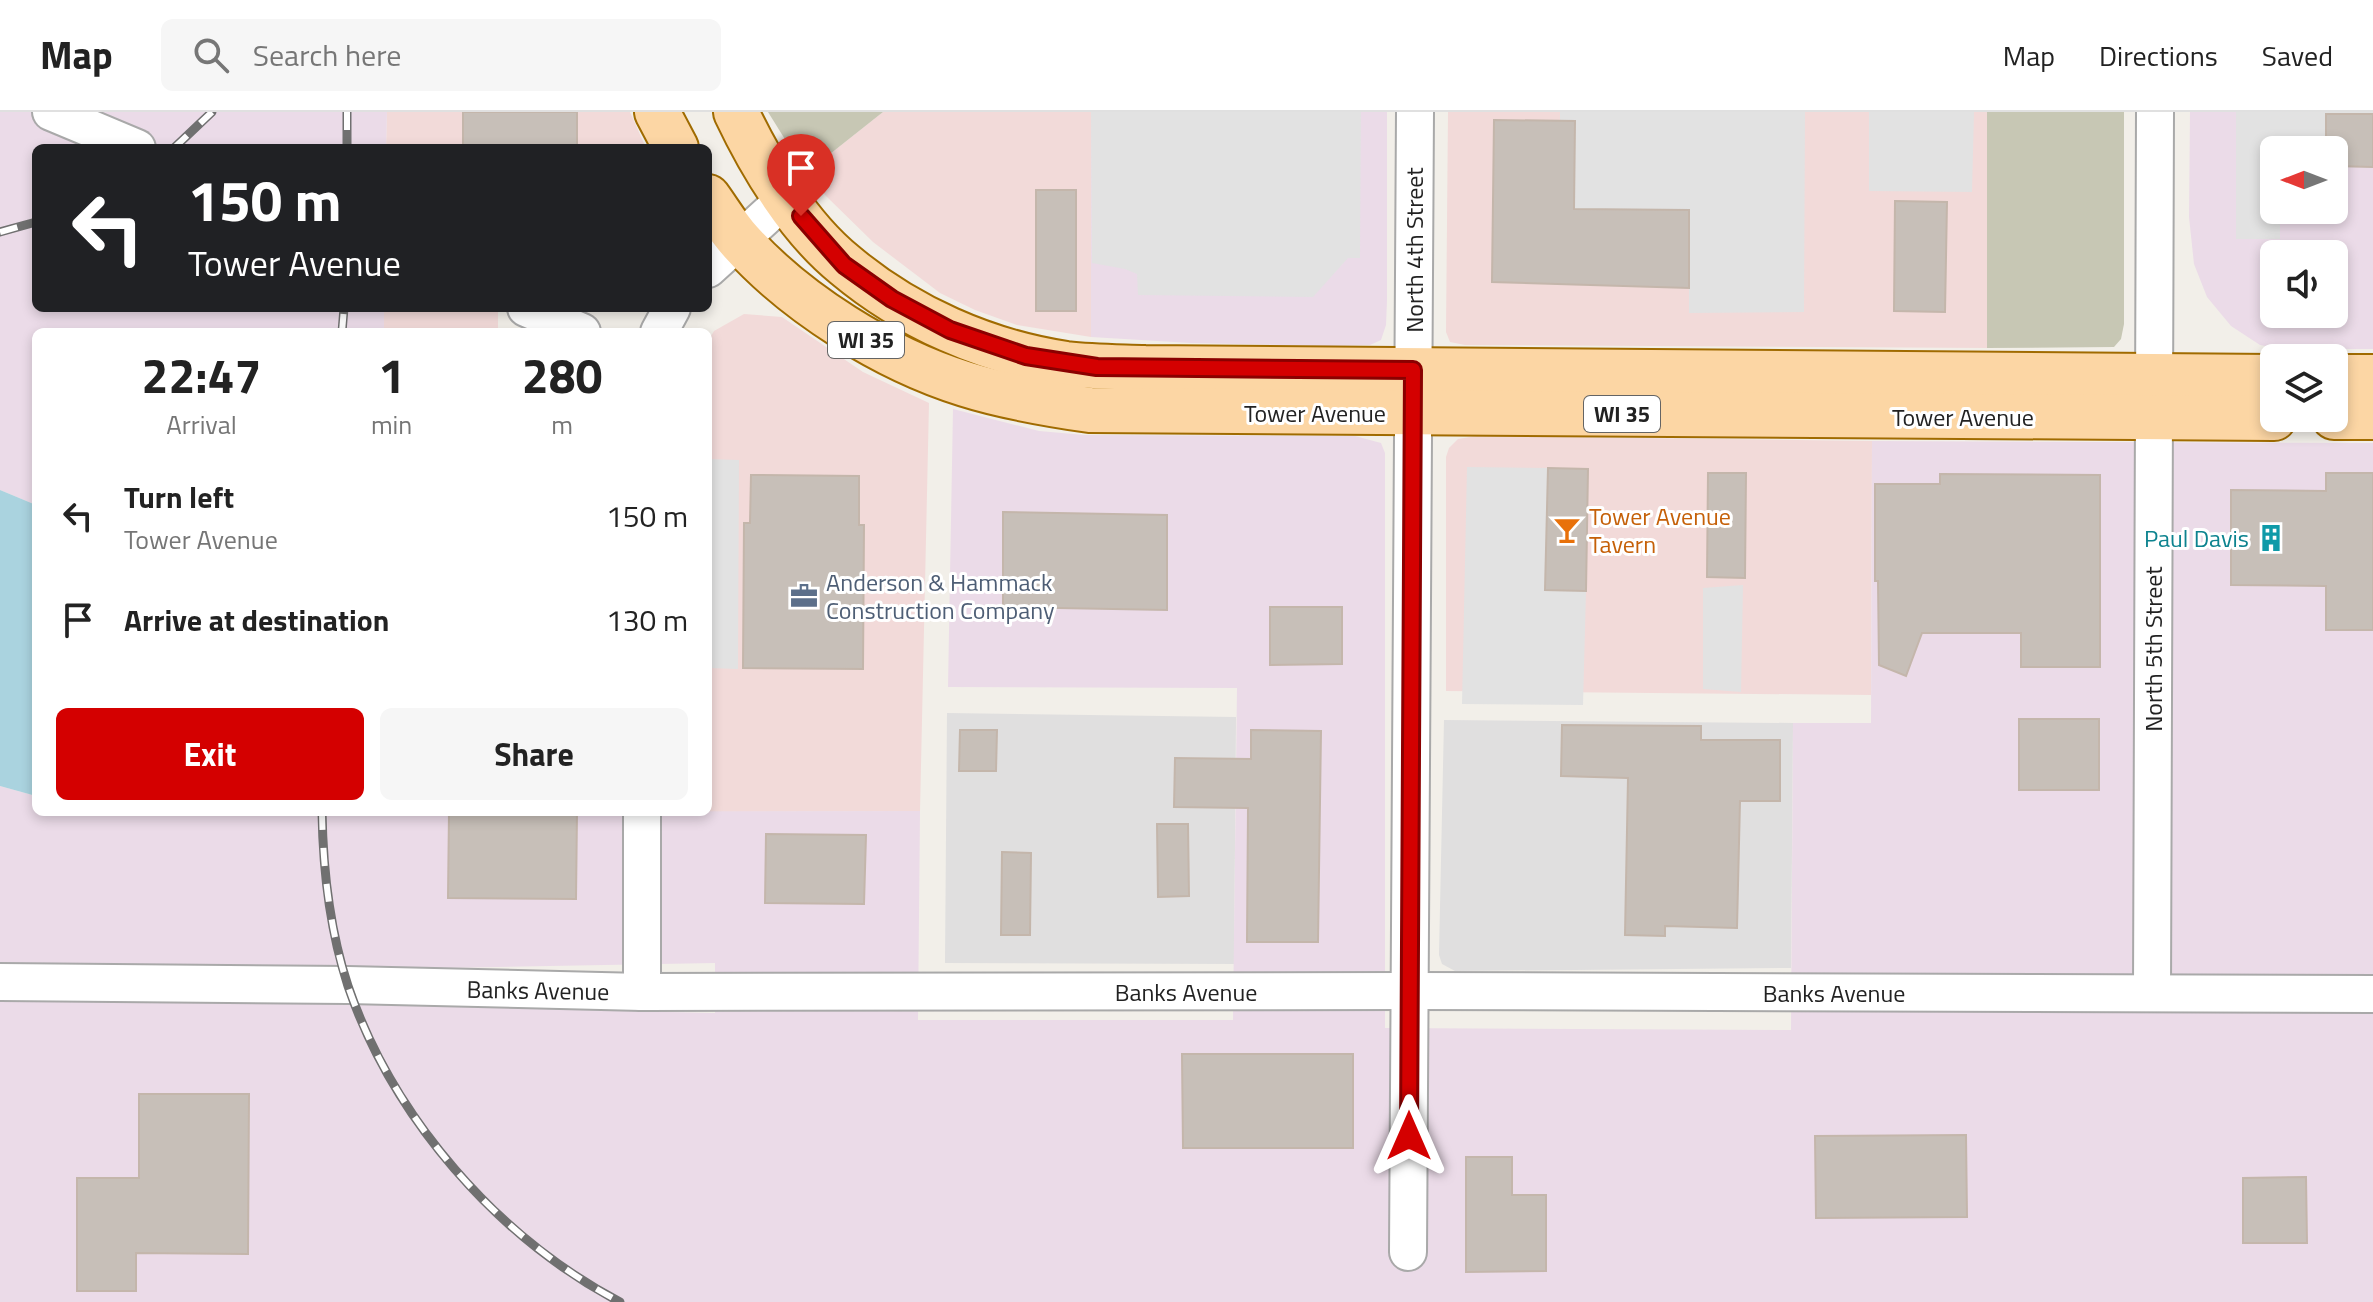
<!DOCTYPE html>
<html lang="en">
<head>
<meta charset="utf-8">
<style>
	:root { --surface:#fff; --page:#f6f6f6; --text:#222; --muted:#767676; --line:#e0e0e0; --accent:#d40000 }
	body { margin:0; font-family:"Titillium Web",sans-serif; background:var(--page); color:var(--text); height:100vh; display:flex; flex-direction:column; font-size:30px; white-space:nowrap }
	* { box-sizing:border-box; margin:0 }
	p { font-size:26px; color:var(--muted) }
	.icon { flex:none; width:44px; height:44px; fill:none; stroke:currentColor; stroke-width:2; stroke-linecap:round; stroke-linejoin:round }
	.map { position:relative; flex:1; overflow:hidden }
	.details { position:absolute; left:32px; top:216px; width:680px; height:488px; display:flex; flex-direction:column; background:var(--surface); border-radius:12px; box-shadow:0 4px 12px #0003 }
	.details>* { flex:none }
	.hud { position:absolute; left:32px; top:32px; width:680px; height:168px; border-radius:12px; box-shadow:0 4px 12px #0003; background:#202124; color:#fff; overflow:hidden }
	.needle { width:52px; rotate:270deg }
	.tools { position:absolute; left:2260px; top:24px; display:grid; gap:16px }
	.tools a { display:grid; place-items:center; width:88px; height:88px; border-radius:12px; background:var(--surface); box-shadow:0 4px 12px #0003; font-size:40px }
	.pin { position:absolute; display:grid; place-items:center; width:68px; height:68px; color:#fff; margin:-82px -34px; border-radius:50% 50% 50% 0; rotate:-45deg; box-shadow:0 0 8px #0007 }
	.pin .icon { rotate:45deg }
	.me { position:absolute; width:88px; margin:-44px; rotate:0deg; stroke-linejoin:round; filter:drop-shadow(0 0 6px #0008) }
	.turn { display:flex; align-items:center; gap:28px; height:168px; padding:0 24px; font-size:36px }
	.turn .icon { width:104px; height:104px; stroke-width:2.5 }
	.turn b { display:block; font-size:56px; line-height:68px }
	.eta { display:flex; justify-content:space-evenly; align-items:center; height:136px; text-align:center }
	.eta b { font-size:48px; font-weight:700; line-height:56px }
	.button { display:flex; gap:16px; margin-top:auto; padding:16px 24px }
	.button a { flex:1; height:92px; border-radius:12px; background:var(--accent); color:#fff; font-size:32px; font-weight:700; line-height:92px; text-align:center }
	.button a+a { background:var(--page); color:var(--text) }
	ul { padding:0; list-style:none }
	li { display:flex; align-items:center; gap:24px; height:104px; padding:0 24px }
	li div { flex:1 }
	li b { display:block; font-size:30px }
	li em { font-style:normal }
	header { display:flex; align-items:center; gap:48px; box-sizing:border-box; height:112px; padding:0 40px; background:var(--surface); border-bottom:2px solid var(--line) }
	header strong { font-size:38px }
	nav { display:flex; gap:44px; margin-inline-start:auto; font-size:28px }
	.search { width:560px; height:72px; background:var(--page); display:flex; align-items:center; gap:20px; box-sizing:border-box; padding:0 28px; border-radius:12px; color:var(--muted); font-size:30px }
	.map>svg:first-child { display:block }
</style>
</head>
<body>
<header>
<strong>Map</strong>
<div class="search"><svg class="icon" aria-label="search" viewBox="0 0 24 24"><circle cx="10" cy="10" r="6"/><path d="M15 15l6 6"/></svg>Search here</div>
<nav><a>Map</a><a>Directions</a><a>Saved</a></nav>
</header>
<div class="map">
<svg width="2373" height="1190" viewBox="0 0 2373 1190">
	<rect width="100%" height="100%" fill="#f2efe9"/>
	<g fill="#e0dfdf">
		<polygon points="947,601 1236,605 1234,852 945,851"/>
		<polygon points="1444,608 1793,611 1791,856 1455,859 1442,852 1439,843"/>
	</g>
	<g fill="#f2dad9">
		<polygon points="387,0 630,0 646,36 386,36"/>
		<polygon points="883,0 1091,0 1091,225 1017,213 975,198 940,181 873,130 826,84 806,61"/>
		<polygon points="1448,0 1987,0 1987,236 1465,233 1450,230 1446,220"/>
		<polygon points="384,196 498,196 498,219 501,220 384,220"/>
		<polygon points="744,202 782,205 863,260 929,291 920,699 708,700 708,229 714,219"/>
		<polygon points="1476,324 1872,329 1871,583 1446,579 1446,345 1449,336 1458,327"/>
	</g>
	<g fill="#ebdbe8" fill-rule="evenodd">
		<polygon points="0,0 387,0 386,36 36,36 36,196 384,196 384,220 36,220 36,393 0,378"/>
		<polygon points="1091,0 1387,0 1387,189 1386,213 1381,228 1370,233 1329,234 1191,231 1091,225"/>
		<path d="M2190,0H2373V237H2282L2260,233L2231,214L2207,185L2194,152L2189,105ZM2274,38H2334V98H2274ZM2274,142H2334V202H2274Z"/>
		<path d="M953,297L1039,319L1085,323L1355,324L1381,331L1385,341V916L1791,918L1793,611H1871L1872,329L2373,331V1190H0V674L36,684V700L920,699L918,908H1233L1237,576L948,575ZM715,851V901L670,900L604,894L393,857Z"/>
	</g>
	<g fill="#c7c7b4">
		<polygon points="768,0 883,0 806,61"/>
		<polygon points="1987,0 2124,0 2124,212 2121,227 2114,235 1987,236"/>
	</g>
	<g fill="#e2e2e2">
		<polygon points="1091,0 1361,0 1360,146 1348,146 1313,185 1138,183 1137,162 1125,157 1092,151"/>
		<polygon points="1560,0 1805,0 1804,200 1689,201 1689,98 1574,97 1575,9 1560,9"/>
		<polygon points="1869,0 1974,0 1972,80 1869,79"/>
		<polygon points="2236,0 2373,0 2373,2 2326,2 2326,38 2274,38 2274,98 2280,98 2280,127 2236,127"/>
		<polygon points="708,347 739,348 738,557 708,556"/>
		<polygon points="1467,355 1548,356 1545,478 1586,479 1583,593 1462,592"/>
		<polygon points="1743,473 1741,580 1703,577 1703,476"/>
	</g>
	<polygon fill="#aad3df" points="0,378 36,393 36,684 0,674"/>
	<g fill="#c7bfb8" stroke="#c4b6ab" stroke-width="2">
		<rect x="463" y="0" width="114" height="36"/>
		<polygon points="2326,2 2373,2 2373,55 2334,54 2334,38 2326,38"/>
		<polygon points="1494,8 1575,9 1574,97 1689,98 1689,176 1492,170"/>
		<rect x="1036" y="78" width="40" height="121"/>
		<polygon points="1895,89 1947,90 1945,200 1894,199"/>
		<polygon points="1548,356 1588,357 1586,479 1545,478"/>
		<polygon points="1708,361 1746,361 1745,466 1707,465"/>
		<polygon points="2326,361 2373,361 2373,518 2326,518 2326,474 2231,473 2231,378 2326,379"/>
		<polygon points="1940,362 2100,363 2100,555 2021,555 2021,521 1922,521 1906,564 1879,553 1878,469 1875,469 1875,372 1940,372"/>
		<polygon points="751,363 859,364 859,413 864,413 863,557 743,556 744,411 750,411"/>
		<polygon points="1003,400 1167,403 1167,498 1003,495"/>
		<polygon points="1270,495 1342,495 1342,552 1270,553"/>
		<rect x="2019" y="607" width="80" height="71"/>
		<polygon points="1562,613 1701,614 1701,628 1780,628 1780,689 1740,689 1737,816 1665,814 1665,824 1625,823 1628,666 1561,664"/>
		<polygon points="960,618 997,618 996,659 959,659"/>
		<polygon points="1251,618 1321,619 1318,830 1247,830 1248,696 1174,695 1175,646 1251,647"/>
		<polygon points="449,700 577,700 576,787 448,786"/>
		<polygon points="1157,712 1188,712 1189,784 1158,785"/>
		<polygon points="766,722 866,723 864,792 765,791"/>
		<polygon points="1002,740 1031,741 1030,823 1001,823"/>
		<polygon points="1182,942 1353,942 1353,1036 1183,1036"/>
		<polygon points="139,982 249,982 248,1142 136,1141 136,1179 77,1179 77,1066 139,1066"/>
		<polygon points="1966,1023 1967,1105 1816,1106 1815,1024"/>
		<polygon points="1466,1045 1512,1045 1512,1083 1546,1083 1546,1159 1466,1160"/>
		<polygon points="2306,1065 2307,1131 2243,1131 2243,1066"/>
	</g>
	<g fill="none" stroke-linecap="round" stroke-linejoin="round">
		<g stroke="#a9a9a9" stroke-width="40">
			<g id="minor">
				<polyline points="51,0 137,36"/>
				<polyline points="708,157 786,86"/>
				<polyline points="526,196 582,220"/>
				<polyline points="659,220 672,196"/>
				<polyline points="642,700 642,880"/>
				<polyline points="0,870 348,873 642,880 1410,879 2373,882"/>
				<polyline points="2152,881 2155,0"/>
				<polyline points="1408,1140 1415,0"/>
			</g>
		</g>
		<g stroke="#a06b00" stroke-width="48">
			<g id="primary">
				<polyline points="657,0 676,36"/>
				<path d="M736,0C761,53 799,116 845,153C907,205 986,240 1066,252C1092,255 1119,255 1145,256L2274,265"/>
				<path d="M708,85C719,100 728,116 741,130C797,192 885,247 965,272C1006,285 1048,292 1090,298L2274,306"/>
				<polyline points="2334,265 2373,265"/>
				<polyline points="2334,305 2373,305"/>
			</g>
		</g>
		<use href="#minor" stroke="#fff" stroke-width="36"/>
		<use href="#primary" stroke="#fcd6a4" stroke-width="44"/>
		<g stroke="#707070" stroke-width="9">
			<g id="rail">
				<polyline points="347,0 347,36"/>
				<polyline points="174,36 212,0"/>
				<polyline points="0,120 36,110"/>
				<polyline points="342,220 344,196"/>
				<path d="M322,700C323,758 330,819 348,874C393,1006 497,1125 620,1190"/>
			</g>
		</g>
		<use href="#rail" stroke="#fff" stroke-width="6" stroke-dasharray="18" stroke-linecap="butt"/>
	</g>
	<g fill="none" stroke-linecap="round" stroke-linejoin="round">
		<g stroke="#8a0000" stroke-width="20">
			<polyline id="route" points="801,104 844,153 892,187 950,218 1026,244 1097,255 1413,258 1409,1024"/>
		</g>
		<use href="#route" stroke="#d40000" stroke-width="14"/>
	</g>
	<defs>
		<g id="bar-bare" transform="scale(2.16)"><path d="M-6-5H6L.8 .8V4.5H3.5V6h-7V4.5H-.8V.8Z" fill="#e8710a" stroke="#fff" stroke-width="2.5" paint-order="stroke"/></g>
		<g id="building-bare" transform="scale(2.16)"><path d="M-4-6H4V6H1V3H-1V6H-4ZM-2.5-4.3h1.7v1.8h-1.7ZM.8-4.3h1.7v1.8H.8ZM-2.5-1h1.7V.8h-1.7ZM.8-1h1.7V.8H.8Z" fill="#0f9aa8" stroke="#fff" stroke-width="2.5" paint-order="stroke"/></g>
		<g id="office-bare" transform="scale(2.16)"><path d="M-6-3h4V-5.5h4V-3h4V5H-6ZM-1-4.5V-3h2v-1.5ZM-6 0V1H6V0Z" fill="#5c6f8a" stroke="#fff" stroke-width="2.5" paint-order="stroke"/></g>
	</defs>
	<g fill-rule="evenodd">
		<use href="#bar-bare" x="1567" y="418"/>
		<use href="#building-bare" x="2271" y="426"/>
		<use href="#office-bare" x="804" y="484"/>
	</g>
	<g text-anchor="middle" dominant-baseline="central" stroke-width="6" stroke-linejoin="round" paint-order="stroke">
		<g fill="#fff" stroke="#646464" stroke-width="2">
			<rect x="828" y="210" width="76" height="36" rx="6"/>
			<rect x="1584" y="284" width="76" height="36" rx="6"/>
		</g>
		<g font-size="22" font-weight="bold" fill="#222">
			<text x="866" y="228">WI 35</text>
			<text x="1622" y="302">WI 35</text>
		</g>
		<g font-size="24" fill="#222" stroke="#fff">
			<text transform="translate(1414 138) rotate(-90)">North 4th Street</text>
			<text x="1315" y="301">Tower Avenue</text>
			<text x="1963" y="305">Tower Avenue</text>
			<text transform="translate(2153 537) rotate(-90)">North 5th Street</text>
			<text transform="translate(538 878) rotate(1)">Banks Avenue</text>
			<text x="1186" y="880">Banks Avenue</text>
			<text x="1834" y="881">Banks Avenue</text>
		</g>
		<g font-size="24" fill="#c56008" stroke="#fff" text-anchor="start">
			<text x="1589" y="404">Tower Avenue<tspan x="1589" dy="28">Tavern</tspan></text>
		</g>
		<g font-size="24" fill="#0d838f" stroke="#fff" text-anchor="end">
			<text x="2249" y="426">Paul Davis</text>
		</g>
		<g font-size="24" fill="#4e5e75" stroke="#fff" text-anchor="start">
			<text x="826" y="470">Anderson &amp; Hammack<tspan x="826" dy="28">Construction Company</tspan></text>
		</g>
	</g>
</svg>
<div class="tools">
<a><svg class="needle" viewBox="-14 -14 28 28"><path d="M0-13l5 13h-10z" fill="#e53935"/><path d="M0 13l5-13h-10z" fill="#767676"/></svg></a>
<a><svg class="icon" aria-label="sound" viewBox="0 0 24 24"><path d="M4 9h4l5-4v14l-5-4H4zM17 9q2 3 0 6"/></svg></a>
<a><svg class="icon" aria-label="layers" viewBox="0 0 24 24"><path d="M12 4l9 5-9 5-9-5zM3 14l9 5 9-5"/></svg></a>
</div>
<div class="pin" style="left:801px;top:104px;background:#d93025"><svg class="icon" aria-label="arrive" viewBox="0 0 24 24"><path d="M6 21V4h12l-3 4 3 4H6"/></svg></div>
<svg class="me" style="left:1409px;top:1024px" viewBox="-20 -20 40 40"><path d="M0-17L14 15 0 8-14 15z" fill="#d40000" stroke="#fff" stroke-width="4"/></svg>
<div class="hud">
<div class="turn"><svg class="icon" aria-label="left" viewBox="0 0 24 24"><path d="M17 20v-9H6M10 6l-5 5 5 5"/></svg><div><b>150 m</b>Tower Avenue</div></div>
</div>
<section class="details">
<div class="eta">
<div><b>22:47</b><p>Arrival</p></div>
<div><b>1</b><p>min</p></div>
<div><b>280</b><p>m</p></div>
</div>
<ul>
<li><svg class="icon" aria-label="left" viewBox="0 0 24 24"><path d="M17 20v-9H6M10 6l-5 5 5 5"/></svg><div><b>Turn left</b><p>Tower Avenue</p></div><em>150 m</em></li>
<li><svg class="icon" aria-label="arrive" viewBox="0 0 24 24"><path d="M6 21V4h12l-3 4 3 4H6"/></svg><div><b>Arrive at destination</b></div><em>130 m</em></li>
</ul>
<div class="button"><a>Exit</a><a>Share</a></div>
</section>
</div>
</body>
</html>
